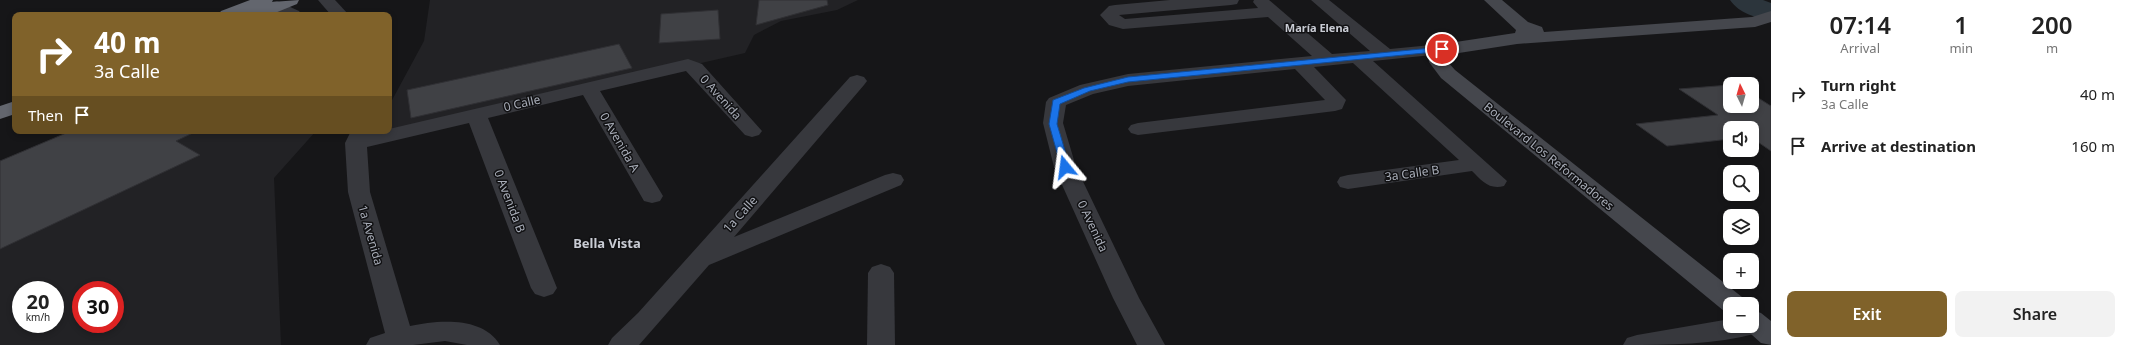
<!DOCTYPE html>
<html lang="en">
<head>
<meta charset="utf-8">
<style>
	:root { --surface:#fff; --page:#f2f2f2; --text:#222; --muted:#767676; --accent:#80622a }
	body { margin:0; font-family:"Noto Sans",sans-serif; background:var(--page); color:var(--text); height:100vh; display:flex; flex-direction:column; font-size:15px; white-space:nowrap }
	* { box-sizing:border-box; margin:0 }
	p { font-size:13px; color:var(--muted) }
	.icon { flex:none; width:22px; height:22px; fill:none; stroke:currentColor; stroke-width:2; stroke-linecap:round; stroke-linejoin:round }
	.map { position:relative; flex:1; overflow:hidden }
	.side { display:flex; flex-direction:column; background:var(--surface); width:360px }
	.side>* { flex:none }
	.hud { position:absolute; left:12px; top:12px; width:380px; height:122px; border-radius:8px; box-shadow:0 2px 6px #0003; background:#80622a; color:#fff; overflow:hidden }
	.needle { width:26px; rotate:355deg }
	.tools { position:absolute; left:1723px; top:77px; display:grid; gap:8px }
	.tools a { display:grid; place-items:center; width:36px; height:36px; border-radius:8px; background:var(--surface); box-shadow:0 2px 6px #0003; font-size:20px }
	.speed { position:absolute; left:12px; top:281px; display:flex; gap:8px; font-size:20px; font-weight:700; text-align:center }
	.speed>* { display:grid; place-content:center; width:52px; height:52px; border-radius:50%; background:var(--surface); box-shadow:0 2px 6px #0003; line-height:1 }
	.speed small { font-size:10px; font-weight:400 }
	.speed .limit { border:6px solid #d22; background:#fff; color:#111 }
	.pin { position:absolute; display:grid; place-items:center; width:34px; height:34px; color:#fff; margin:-17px; border:2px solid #fff; border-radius:50%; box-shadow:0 1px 4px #0007 }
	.me { position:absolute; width:44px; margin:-22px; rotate:344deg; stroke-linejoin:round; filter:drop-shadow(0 0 3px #0008) }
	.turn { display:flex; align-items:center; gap:14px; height:84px; padding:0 16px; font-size:18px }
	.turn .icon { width:52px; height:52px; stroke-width:2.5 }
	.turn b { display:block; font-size:28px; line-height:34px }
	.then { display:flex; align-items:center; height:38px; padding:0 16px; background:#0003; gap:8px; font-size:15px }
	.eta { display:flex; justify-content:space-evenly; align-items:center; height:68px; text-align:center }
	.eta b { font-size:24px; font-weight:600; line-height:28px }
	.action { display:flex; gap:8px; margin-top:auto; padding:8px 16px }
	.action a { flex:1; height:46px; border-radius:8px; background:var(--accent); color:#fff; font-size:16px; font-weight:600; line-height:46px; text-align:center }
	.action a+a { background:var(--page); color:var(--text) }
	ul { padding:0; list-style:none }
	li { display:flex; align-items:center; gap:12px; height:52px; padding:0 16px }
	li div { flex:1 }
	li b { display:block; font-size:15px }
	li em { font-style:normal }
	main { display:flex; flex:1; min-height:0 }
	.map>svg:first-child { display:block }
</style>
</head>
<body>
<main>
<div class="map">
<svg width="1771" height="345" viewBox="0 0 1771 345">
	<rect width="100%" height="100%" fill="#161618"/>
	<g fill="#222225" fill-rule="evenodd">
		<polygon points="430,0 858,0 837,10 781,21 754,35 745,53 389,134 391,102 424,41"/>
		<path d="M99,131H316L274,178L281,345H0V172ZM21,290H55V324H21ZM81,290H115V324H81Z"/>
	</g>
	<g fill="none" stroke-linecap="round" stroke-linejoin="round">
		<path fill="#2c353c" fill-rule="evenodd" d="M1730,0H1763L1771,3V21C1755,17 1740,14 1730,0Z"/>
	</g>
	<g fill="#404145" stroke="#303034">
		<polygon points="759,0 827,0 828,5 756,25"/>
		<polygon points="718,10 720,39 659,43 661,14"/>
		<polygon points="619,44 632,68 411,118 407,90"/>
		<polygon points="1730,85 1730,106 1752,106 1752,94 1771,106 1771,151 1752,138 1752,128 1737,128 1730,123 1730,139 1667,146 1636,124 1718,115 1679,89"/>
		<polygon points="71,131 197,131 176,141 200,155 0,249 0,161"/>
	</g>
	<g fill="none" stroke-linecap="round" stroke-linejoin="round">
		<g fill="#37383d" fill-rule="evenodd">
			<polygon points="318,0 335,0 349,15 331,15"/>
			<path d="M1170,0H1239L1237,4L1231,5L1119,15L1125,19L1258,8L1253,2L1254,0H1269L1332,54L1370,51L1311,0H1329L1390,49L1442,44L1448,45L1451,49L1448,53L1442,54L1373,61L1507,181L1504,186C1489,190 1482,181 1472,171L1348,189L1340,187L1337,182L1340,177L1348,175L1459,160L1353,63L1314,67L1346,100L1342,109L1335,111L1138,135L1131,133L1128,129L1131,125L1138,123L1325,100L1295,69L1128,86L1093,94L1066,105L1063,123L1076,167L1139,298L1165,345H1137L1113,298L1054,167L1043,123L1046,102L1049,98L1080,85L1128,74L1312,56L1268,17L1123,29L1109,25L1100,15L1109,6L1115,5Z"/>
			<path d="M277,1L299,11L302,15C290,15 276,17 269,6L271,2Z"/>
			<path d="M688,59L702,64L762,131L759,135L752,137L745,135L686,71L600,91L663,196L660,201L652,203L644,201L583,95L488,118L557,288L553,294L544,297L535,294L531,288L469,123L367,147L370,192L410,326C438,320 483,316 500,345H467L445,341L413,345H366L370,338L385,333L348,192L345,143L351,131H371L370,133L389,131V129Z"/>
			<polygon points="857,75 864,77 867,81 864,85 734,237 885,175 893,173 901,175 904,180 901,185 709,265 639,345 608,345 612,338 638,313 850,77"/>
			<polygon points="881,264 890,267 894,273 895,345 867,345 868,273 872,267"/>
			<path d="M1752,317L1758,319L1762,326L1758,333C1714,345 1669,345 1623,345L1627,338L1637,335L1730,319V326H1752Z"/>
		</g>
		<g fill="#45474d" fill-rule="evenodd">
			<polygon points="1484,0 1502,0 1528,22 1542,27 1544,32 1752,17 1771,11 1771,22 1755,27 1517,44 1446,55 1447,61 1455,70 1742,297 1746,304 1730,304 1730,312 1724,311 1441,78 1429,62 1428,54 1436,45 1515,33 1516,30"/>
			<polygon points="1752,310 1761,313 1771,321 1771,345 1761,343 1742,326 1752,326"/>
		</g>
		<g fill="#63666e" fill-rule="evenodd">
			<polygon points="250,0 273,0 272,2 299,0 297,4 270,15 246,15 248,13 242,15 218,15 221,11"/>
			<polygon points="15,101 15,114 0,119 0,106"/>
		</g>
	</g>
	<polygon fill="#1a73e8" stroke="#114b97" points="1442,47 1445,47 1445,51 1128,82 1090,91 1060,104 1057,124 1070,167 1065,170 1061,167 1049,124 1053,100 1084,88 1128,77"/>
	<g text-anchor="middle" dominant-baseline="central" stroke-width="3" stroke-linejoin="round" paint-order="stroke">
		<g font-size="11" font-weight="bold" fill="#c9ccd4" stroke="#111113">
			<text x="1317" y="27">María Elena</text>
		</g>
		<g font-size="12" fill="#a8adb8" stroke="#111113">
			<text transform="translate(721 97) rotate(48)">0 Avenida</text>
			<text transform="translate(522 103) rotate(-13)">0 Calle</text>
			<text transform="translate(620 142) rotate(60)">0 Avenida A</text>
			<text transform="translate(1549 156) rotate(39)">Boulevard Los Reformadores</text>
			<text transform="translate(1412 173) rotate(-8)">3a Calle B</text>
			<text transform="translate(510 201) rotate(69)">0 Avenida B</text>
			<text transform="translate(740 214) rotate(-48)">1a Calle</text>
			<text transform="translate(1093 226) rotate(65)">0 Avenida</text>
			<text transform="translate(371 235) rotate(74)">1a Avenida</text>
		</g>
		<g font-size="13" font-weight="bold" fill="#c9ccd4" stroke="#111113">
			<text x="607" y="243">Bella Vista</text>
		</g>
	</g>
</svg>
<div class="tools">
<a><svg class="needle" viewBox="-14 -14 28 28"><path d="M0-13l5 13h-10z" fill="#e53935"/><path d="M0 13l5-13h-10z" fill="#767676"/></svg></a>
<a><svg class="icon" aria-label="sound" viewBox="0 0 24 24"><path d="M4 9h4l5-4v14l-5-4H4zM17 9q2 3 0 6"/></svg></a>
<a><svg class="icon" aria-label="search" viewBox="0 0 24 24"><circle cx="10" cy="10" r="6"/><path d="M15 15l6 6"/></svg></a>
<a><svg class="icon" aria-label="layers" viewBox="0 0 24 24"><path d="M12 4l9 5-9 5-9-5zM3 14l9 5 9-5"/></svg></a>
<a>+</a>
<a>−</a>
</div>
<div class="speed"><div>20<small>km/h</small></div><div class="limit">30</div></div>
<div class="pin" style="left:1442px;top:49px;background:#d93025"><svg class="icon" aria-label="arrive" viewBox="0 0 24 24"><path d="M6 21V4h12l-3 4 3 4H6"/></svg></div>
<svg class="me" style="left:1065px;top:167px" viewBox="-20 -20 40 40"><path d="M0-17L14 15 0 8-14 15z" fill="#1a73e8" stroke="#fff" stroke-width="4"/></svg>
<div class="hud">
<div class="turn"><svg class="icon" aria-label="right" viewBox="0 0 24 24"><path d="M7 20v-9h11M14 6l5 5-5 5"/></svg><div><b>40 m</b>3a Calle</div></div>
<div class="then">Then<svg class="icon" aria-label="arrive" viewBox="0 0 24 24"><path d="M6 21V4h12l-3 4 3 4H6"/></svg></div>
</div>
</div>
<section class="side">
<div class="eta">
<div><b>07:14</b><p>Arrival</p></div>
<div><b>1</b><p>min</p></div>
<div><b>200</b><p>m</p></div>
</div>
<ul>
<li><svg class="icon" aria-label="right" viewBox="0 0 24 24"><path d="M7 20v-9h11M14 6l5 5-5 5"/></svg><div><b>Turn right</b><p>3a Calle</p></div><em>40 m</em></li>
<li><svg class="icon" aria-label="arrive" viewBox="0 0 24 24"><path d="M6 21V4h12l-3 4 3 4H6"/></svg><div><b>Arrive at destination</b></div><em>160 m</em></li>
</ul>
<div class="action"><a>Exit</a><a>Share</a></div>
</section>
</main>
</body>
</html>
